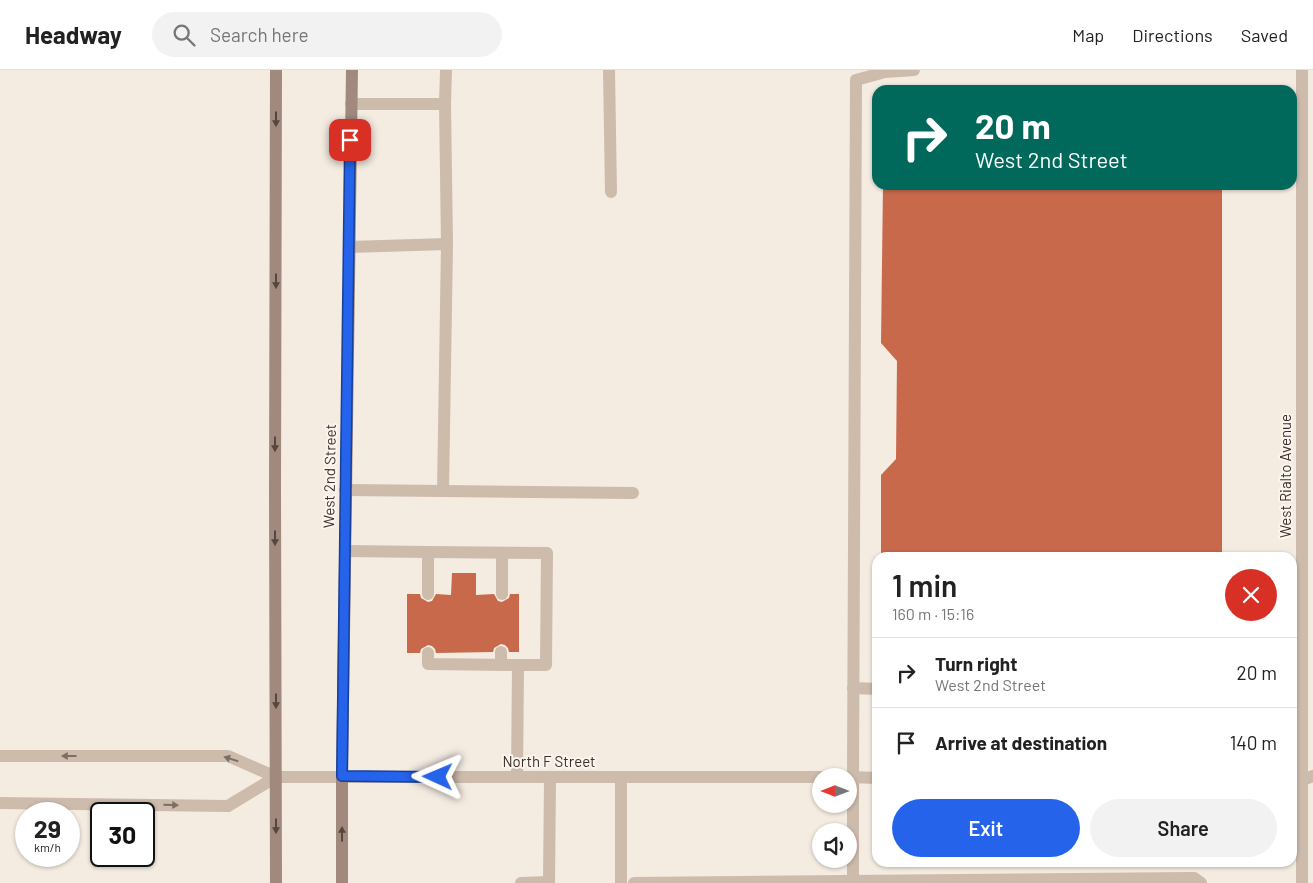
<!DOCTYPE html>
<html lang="en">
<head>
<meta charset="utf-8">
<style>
	:root { --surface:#fff; --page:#f2f2f2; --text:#222; --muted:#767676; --line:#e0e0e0; --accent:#2563eb }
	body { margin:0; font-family:Barlow,sans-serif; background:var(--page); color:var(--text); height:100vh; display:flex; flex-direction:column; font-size:19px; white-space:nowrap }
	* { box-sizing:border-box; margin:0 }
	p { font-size:16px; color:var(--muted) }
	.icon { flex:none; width:28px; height:28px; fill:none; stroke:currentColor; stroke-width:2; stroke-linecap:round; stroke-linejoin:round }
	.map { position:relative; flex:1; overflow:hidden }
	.panel { position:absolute; left:872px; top:482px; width:425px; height:315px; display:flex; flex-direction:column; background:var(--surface); border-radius:15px; box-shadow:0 1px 4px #0004 }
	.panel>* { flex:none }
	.banner { position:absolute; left:872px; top:15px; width:425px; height:105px; border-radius:15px; box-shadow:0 1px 4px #0004; background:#00695c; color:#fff; overflow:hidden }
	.needle { width:32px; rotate:270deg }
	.controls { position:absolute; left:812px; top:698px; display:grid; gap:10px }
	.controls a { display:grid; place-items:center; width:45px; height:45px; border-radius:50%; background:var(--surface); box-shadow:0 1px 4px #0004; font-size:25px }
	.speed { position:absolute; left:15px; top:732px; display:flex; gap:10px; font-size:25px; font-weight:700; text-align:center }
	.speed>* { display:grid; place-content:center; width:65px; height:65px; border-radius:50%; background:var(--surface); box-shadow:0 1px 4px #0004; line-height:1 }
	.speed small { font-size:12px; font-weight:400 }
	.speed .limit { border:2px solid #111; border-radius:8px; background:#fff; color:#111 }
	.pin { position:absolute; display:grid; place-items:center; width:42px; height:42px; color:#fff; margin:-21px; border-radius:10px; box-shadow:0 2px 8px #0006 }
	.me { position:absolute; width:55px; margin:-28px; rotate:271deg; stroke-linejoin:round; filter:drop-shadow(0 0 4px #0008) }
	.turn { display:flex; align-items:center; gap:18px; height:105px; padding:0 20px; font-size:22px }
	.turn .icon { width:65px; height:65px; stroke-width:2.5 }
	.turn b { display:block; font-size:35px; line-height:42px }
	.round { display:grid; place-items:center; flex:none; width:52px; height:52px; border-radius:26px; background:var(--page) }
	.summary { display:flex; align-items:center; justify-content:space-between; height:85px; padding:0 20px }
	h1 { font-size:30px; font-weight:600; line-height:38px }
	.cta { display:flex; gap:10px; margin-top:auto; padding:10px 20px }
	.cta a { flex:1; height:58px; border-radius:30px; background:var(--accent); color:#fff; font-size:20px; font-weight:600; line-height:58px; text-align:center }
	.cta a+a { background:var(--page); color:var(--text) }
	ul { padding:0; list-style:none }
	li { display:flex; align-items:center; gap:15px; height:70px; padding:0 20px; border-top:1px solid var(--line) }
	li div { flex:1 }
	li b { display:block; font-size:19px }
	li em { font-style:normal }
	header { display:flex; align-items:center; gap:30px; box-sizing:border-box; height:70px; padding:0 25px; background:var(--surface); border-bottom:1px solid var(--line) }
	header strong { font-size:24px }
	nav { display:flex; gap:28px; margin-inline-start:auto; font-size:18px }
	.search { width:350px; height:45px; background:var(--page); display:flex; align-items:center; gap:12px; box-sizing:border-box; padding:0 18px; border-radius:28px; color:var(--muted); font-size:19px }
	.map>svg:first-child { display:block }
</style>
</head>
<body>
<header>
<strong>Headway</strong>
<div class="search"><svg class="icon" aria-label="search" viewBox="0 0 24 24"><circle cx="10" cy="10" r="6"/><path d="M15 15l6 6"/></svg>Search here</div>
<nav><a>Map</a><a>Directions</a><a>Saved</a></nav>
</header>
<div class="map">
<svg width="1313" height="813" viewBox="0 0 1313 813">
	<rect width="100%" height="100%" fill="#f4ebe1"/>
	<g fill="#c8694b">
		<polygon points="883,115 1222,115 1222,488 881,488 881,405 896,389 897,291 881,273"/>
		<polygon points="452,503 476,503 476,525 494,524 498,531 502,532 509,528 510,524 519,524 519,582 509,582 508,578 505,575 501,574 494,578 493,582 436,583 435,579 432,576 428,575 421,579 420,583 407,583 407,524 420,524 421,528 428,532 432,531 436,524 451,525"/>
	</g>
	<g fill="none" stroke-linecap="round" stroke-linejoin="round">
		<g stroke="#cdbbac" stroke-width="12">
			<polyline points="609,0 611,122"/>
			<polyline points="351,34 445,34 447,174"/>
			<polyline points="445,34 446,0"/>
			<polyline points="345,420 443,421 447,174 349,177"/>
			<polyline points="443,421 633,423"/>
			<polyline points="345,481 428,482 428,524"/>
			<polyline points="428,482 547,483 546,595 518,595"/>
			<polyline points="502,524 502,483"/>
			<polyline points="501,582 501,595"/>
			<polyline points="428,583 428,594 518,595 517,707"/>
			<polyline points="853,618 878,619"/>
			<polyline points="0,686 228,686 276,707"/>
			<polyline points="1302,710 1313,706"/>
			<polyline points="0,733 228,736 276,707"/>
			<polyline points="521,813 549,812 550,707"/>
			<polyline points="621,813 621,707"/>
			<polyline points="634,813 1194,808 1201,813"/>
			<polyline points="853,813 853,707 856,10 885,2 914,0"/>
		</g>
		<g stroke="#cdbbac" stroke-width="12">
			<polyline points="276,707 821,707"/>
			<polyline points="849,707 878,708"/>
		</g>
		<polyline stroke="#cdbbac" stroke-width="12" points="1302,813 1302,0"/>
		<g stroke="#a18a7d" stroke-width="12">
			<polyline points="276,813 275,420 276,0"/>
			<polyline points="342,813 342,706 352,0"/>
		</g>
	</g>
	<defs><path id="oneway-solid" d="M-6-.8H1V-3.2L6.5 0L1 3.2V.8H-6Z" transform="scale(1.25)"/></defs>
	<g fill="#544640">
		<use href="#oneway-solid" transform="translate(276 49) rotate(90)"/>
		<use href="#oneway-solid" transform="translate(276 211) rotate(90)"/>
		<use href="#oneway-solid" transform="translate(275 374) rotate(90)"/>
		<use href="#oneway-solid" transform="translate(275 468) rotate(90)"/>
		<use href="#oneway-solid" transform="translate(276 631) rotate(90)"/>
		<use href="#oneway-solid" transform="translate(276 756) rotate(90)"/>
		<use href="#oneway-solid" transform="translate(342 764) rotate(-90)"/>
	</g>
	<g fill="#7d6f65">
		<use href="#oneway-solid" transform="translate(69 686) rotate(180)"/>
		<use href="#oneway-solid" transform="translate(231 689) rotate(-163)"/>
		<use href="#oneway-solid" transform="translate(171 735) rotate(1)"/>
	</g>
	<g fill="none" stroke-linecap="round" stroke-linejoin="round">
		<g stroke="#184099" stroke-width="12">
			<polyline id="route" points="350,70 342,706 438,707"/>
		</g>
		<use href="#route" stroke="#2563eb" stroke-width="9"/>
	</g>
	<g text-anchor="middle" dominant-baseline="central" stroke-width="4" stroke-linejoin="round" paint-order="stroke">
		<g font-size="15" fill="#3b302b" stroke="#fbf5ee">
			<text transform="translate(329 406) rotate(-89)">West 2nd Street</text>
			<text transform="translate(1285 406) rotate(-90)">West Rialto Avenue</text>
			<text x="549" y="691">North F Street</text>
		</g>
	</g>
</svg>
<div class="controls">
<a><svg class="needle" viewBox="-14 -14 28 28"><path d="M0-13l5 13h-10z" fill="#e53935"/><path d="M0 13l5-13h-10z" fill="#767676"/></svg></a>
<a><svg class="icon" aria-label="sound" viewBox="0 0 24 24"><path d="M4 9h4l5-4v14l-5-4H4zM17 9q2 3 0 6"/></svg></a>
</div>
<div class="speed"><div>29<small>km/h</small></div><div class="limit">30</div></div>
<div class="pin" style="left:350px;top:70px;background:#d93025"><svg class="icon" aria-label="arrive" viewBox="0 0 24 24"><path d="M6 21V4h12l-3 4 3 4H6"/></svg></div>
<svg class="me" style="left:438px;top:707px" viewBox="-20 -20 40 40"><path d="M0-17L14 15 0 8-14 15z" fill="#2563eb" stroke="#fff" stroke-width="4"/></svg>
<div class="banner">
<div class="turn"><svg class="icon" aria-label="right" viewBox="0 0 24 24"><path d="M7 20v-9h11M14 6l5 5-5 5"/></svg><div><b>20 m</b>West 2nd Street</div></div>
</div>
<section class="panel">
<div class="summary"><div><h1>1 min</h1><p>160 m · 15:16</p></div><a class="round" style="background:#d93025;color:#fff"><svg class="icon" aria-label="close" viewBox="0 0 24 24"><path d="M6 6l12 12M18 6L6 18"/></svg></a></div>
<ul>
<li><svg class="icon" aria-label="right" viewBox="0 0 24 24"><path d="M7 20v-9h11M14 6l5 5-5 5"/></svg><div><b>Turn right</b><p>West 2nd Street</p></div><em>20 m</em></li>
<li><svg class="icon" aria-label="arrive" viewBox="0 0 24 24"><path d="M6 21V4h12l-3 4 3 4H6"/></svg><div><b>Arrive at destination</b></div><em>140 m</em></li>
</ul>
<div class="cta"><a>Exit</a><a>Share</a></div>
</section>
</div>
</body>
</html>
